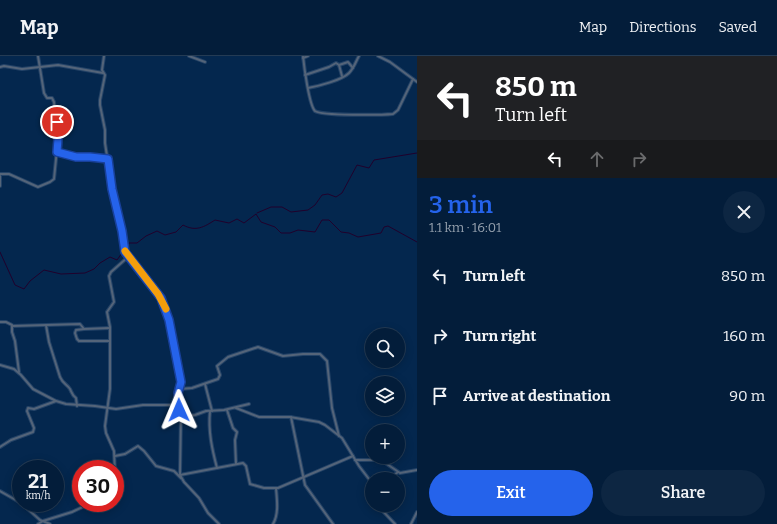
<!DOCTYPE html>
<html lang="en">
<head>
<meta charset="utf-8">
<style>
	:root { --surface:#031d3a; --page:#0d2642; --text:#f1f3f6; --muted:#97a2af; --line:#243b54; --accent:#2563eb }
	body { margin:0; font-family:Bitter,serif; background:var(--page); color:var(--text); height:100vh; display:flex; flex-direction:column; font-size:15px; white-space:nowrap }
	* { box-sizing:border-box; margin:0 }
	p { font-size:13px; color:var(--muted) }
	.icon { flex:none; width:22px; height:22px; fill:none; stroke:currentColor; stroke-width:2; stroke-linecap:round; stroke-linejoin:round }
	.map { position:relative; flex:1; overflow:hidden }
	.drawer { display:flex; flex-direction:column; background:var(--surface); width:360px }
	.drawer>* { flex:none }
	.guide { background:#202124; color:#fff; overflow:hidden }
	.fabs { position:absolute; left:365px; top:272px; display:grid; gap:8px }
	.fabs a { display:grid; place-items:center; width:40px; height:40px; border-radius:50%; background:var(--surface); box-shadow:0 2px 10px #0003,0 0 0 1px var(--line); font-size:20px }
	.speed { position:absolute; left:12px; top:404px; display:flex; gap:8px; font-size:20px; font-weight:700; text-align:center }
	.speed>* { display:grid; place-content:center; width:52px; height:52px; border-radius:50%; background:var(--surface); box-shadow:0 2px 10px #0003,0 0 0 1px var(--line); line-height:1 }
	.speed small { font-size:10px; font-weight:400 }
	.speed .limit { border:6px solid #d22; background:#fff; color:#111 }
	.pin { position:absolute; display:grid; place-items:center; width:34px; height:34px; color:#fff; margin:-17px; border:2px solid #fff; border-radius:50%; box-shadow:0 1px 4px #0007 }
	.me { position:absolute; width:44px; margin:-22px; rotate:359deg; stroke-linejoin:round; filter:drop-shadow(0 0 3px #0008) }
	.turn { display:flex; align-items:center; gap:14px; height:84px; padding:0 12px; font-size:18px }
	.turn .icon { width:52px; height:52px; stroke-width:2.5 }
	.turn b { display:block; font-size:28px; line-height:34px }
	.lanes { display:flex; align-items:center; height:38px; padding:0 12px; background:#0003; justify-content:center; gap:20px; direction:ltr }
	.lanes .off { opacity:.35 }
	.round { display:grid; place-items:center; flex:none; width:42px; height:42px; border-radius:21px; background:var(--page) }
	.headline { display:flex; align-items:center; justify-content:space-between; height:68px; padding:0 12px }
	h1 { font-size:24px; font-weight:600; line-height:30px; color:var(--accent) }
	.button { display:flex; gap:8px; margin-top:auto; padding:8px 12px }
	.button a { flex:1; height:46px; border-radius:24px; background:var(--accent); color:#fff; font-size:16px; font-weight:600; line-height:46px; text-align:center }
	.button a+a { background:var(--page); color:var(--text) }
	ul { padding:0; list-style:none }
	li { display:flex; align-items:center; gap:12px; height:60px; padding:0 12px }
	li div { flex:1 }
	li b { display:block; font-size:15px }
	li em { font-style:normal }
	header { display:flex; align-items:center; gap:24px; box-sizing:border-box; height:56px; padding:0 20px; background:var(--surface); border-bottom:1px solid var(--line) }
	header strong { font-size:19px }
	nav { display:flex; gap:22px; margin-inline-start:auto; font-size:14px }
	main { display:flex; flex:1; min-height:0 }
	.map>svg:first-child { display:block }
</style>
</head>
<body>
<header>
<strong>Map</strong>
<nav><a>Map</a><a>Directions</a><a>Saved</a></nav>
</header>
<main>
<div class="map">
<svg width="417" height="468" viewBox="0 0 417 468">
	<rect width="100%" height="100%" fill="#04274e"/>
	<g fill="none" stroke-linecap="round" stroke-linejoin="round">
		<g stroke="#20012c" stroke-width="1">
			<polyline points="257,157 271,151 282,151 291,156 308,154 315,149 322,139 328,138 336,141 342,137 357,109 369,112 374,104 417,97"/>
			<path d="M0,196L15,229L24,233L30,225L44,214L61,218L85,217L94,213L100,207L110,201L117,204L129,187H137L146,180L157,175L165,179L176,176L183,169C196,176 204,171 215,164L229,167L237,163L244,167L256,158L261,166L275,171L281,177H290L298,174L315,176L322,164H329L341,176L349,177L358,181L381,177L384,171L388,170L417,186"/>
		</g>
		<g stroke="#244367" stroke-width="4">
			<g id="street">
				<polyline points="104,0 102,14 105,19 100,44 100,49 105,74 105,87 112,133 123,175 124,194 133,207 161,242 171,270 181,326 178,337 181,356 180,419 184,426 199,442 208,457 219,468"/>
				<polyline points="189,0 205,6"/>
				<path d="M303,0C304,10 309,49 315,55C322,60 382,59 393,58L398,54L413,23"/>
				<polyline points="378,0 390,6 417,26"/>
				<polyline points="303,2 308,0"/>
				<polyline points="339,9 348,6 353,12"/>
				<polyline points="0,11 4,10 22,13 58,9 103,17"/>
				<polyline points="305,19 329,11 336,7 339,9 342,20"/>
				<path d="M308,32C319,30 342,24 349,17C354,12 356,5 359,0"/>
				<polyline points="57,96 76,101 90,101 108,103"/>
				<polyline points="0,118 9,118 38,131 50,126 54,123 58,83 54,46 52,42 47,42 44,37 38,0"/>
				<polyline points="0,120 0,130"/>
				<polyline points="0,266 6,266 12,269 12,276 15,285 19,316"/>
				<path d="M46,269L49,286L60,321C63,328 67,328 70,333C72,337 72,339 76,342L77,350"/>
				<polyline points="12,270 80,268 84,273"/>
				<polyline points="110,272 84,273 76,274 75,277 77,283 79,285 110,285"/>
				<polyline points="0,309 14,313 21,319 33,333 56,345 66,348 95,350 116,353 143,349 170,349 177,352 183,358 187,360 195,359 206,355 224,354 249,348"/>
				<polyline points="205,328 212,355"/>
				<polyline points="180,333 192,332 218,323 220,319 217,310 228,301 258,291 283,300 303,298 320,298 327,305 332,352 339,380"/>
				<polyline points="236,352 259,361 290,361 319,366 325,369 342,382 359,410 372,427"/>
				<polyline points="227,354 233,372 237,376 235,384 236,408"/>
				<path d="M210,355C208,375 212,393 217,412"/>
				<polyline points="291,361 305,429 333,468"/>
				<polyline points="0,391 11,384 33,376 34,372 27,355 28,352 34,353 56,345"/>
				<polyline points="115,400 125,398 138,390 144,395 156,410 174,415 181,422"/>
				<polyline points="355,404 376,404 384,406 400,417 417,414"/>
				<polyline points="115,417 114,395 106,377 105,370 110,333 110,271 107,256 114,246 109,220 111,216 128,201"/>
				<polyline points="180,419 243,407 246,410 250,428 264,432 278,432 353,400"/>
				<polyline points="389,423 398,416"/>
				<polyline points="0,435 21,447 40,464 50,468"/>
				<polyline points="377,449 395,468"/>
				<polyline points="38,468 43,465 72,456 91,447"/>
				<path d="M273,468C279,458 277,444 276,432"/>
				<polyline points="411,468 417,456"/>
			</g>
		</g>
		<use href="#street" stroke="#546479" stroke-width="2"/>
	</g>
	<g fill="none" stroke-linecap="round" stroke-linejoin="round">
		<g stroke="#184099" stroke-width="10">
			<polyline id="route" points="57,66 58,83 57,96 76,101 90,101 108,103 112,133 122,175 125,196 161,242 169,264 181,326 178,337 181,356 179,354"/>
		</g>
		<use href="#route" stroke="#2563eb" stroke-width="7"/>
		<polyline stroke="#f59e0b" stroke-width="7" points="125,195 158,238 166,253"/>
	</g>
</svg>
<div class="fabs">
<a><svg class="icon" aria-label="search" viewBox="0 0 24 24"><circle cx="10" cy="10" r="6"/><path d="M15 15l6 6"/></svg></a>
<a><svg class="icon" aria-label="layers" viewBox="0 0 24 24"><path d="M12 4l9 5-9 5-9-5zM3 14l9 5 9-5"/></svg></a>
<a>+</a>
<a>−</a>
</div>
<div class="speed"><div>21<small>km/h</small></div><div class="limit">30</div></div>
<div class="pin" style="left:57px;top:66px;background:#d93025"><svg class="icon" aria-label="arrive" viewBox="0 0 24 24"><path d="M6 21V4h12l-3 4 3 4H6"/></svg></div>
<svg class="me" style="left:179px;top:354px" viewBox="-20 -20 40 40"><path d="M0-17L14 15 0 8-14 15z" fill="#2563eb" stroke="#fff" stroke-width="4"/></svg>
</div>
<section class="drawer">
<div class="guide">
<div class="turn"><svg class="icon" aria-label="left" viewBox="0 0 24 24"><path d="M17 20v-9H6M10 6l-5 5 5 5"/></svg><div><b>850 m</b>Turn left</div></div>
<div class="lanes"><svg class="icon" aria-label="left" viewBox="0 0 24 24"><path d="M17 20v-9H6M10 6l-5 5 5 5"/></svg><svg class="icon off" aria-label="ahead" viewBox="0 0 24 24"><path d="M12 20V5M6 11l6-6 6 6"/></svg><svg class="icon off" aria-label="right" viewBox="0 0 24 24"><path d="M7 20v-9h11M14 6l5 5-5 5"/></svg></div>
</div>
<div class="headline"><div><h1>3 min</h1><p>1.1 km · 16:01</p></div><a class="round"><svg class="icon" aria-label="close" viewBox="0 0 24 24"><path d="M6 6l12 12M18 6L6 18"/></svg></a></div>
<ul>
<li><svg class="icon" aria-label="left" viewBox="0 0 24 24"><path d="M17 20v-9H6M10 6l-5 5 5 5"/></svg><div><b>Turn left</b></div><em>850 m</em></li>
<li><svg class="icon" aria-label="right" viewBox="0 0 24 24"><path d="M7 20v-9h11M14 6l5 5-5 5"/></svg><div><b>Turn right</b></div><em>160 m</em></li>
<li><svg class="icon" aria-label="arrive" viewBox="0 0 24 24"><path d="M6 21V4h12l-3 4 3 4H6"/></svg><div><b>Arrive at destination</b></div><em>90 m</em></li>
</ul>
<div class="button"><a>Exit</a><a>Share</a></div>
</section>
</main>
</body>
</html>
